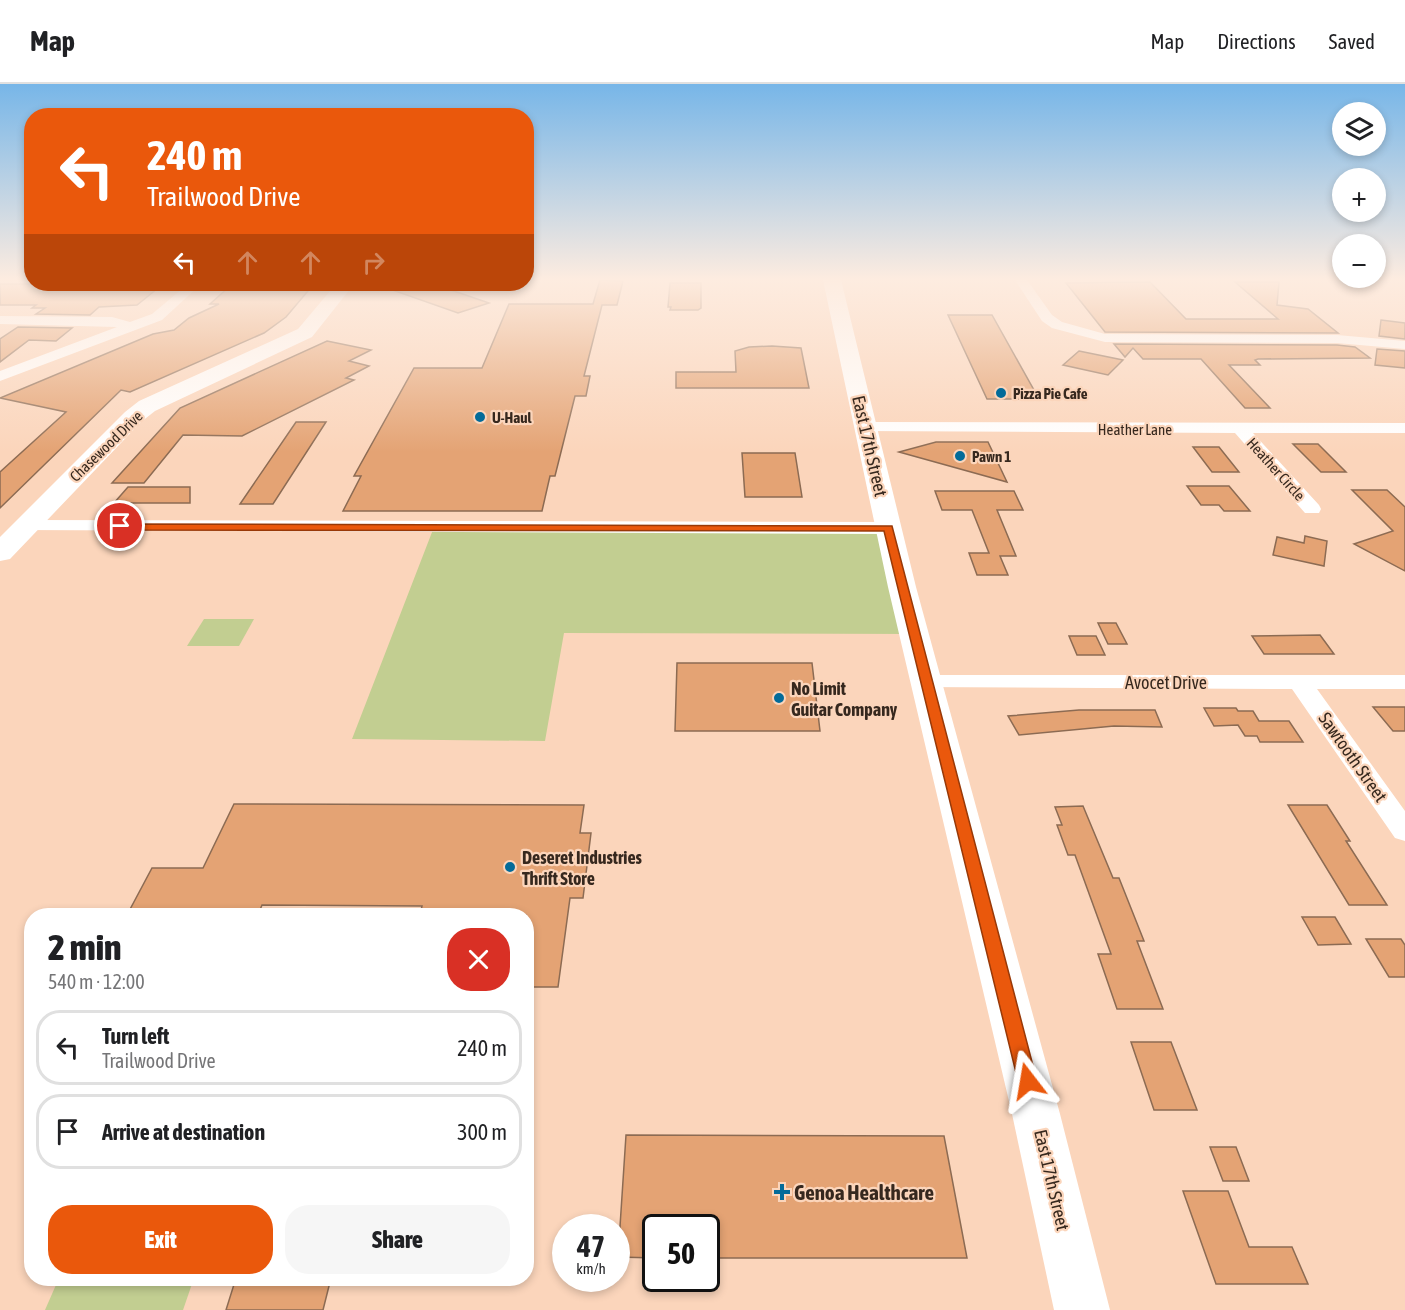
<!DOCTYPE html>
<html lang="en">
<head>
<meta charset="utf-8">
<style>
	:root { --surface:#fff; --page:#f6f6f6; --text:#202124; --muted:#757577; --line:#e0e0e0; --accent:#ea580c }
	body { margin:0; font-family:"Asap Condensed",sans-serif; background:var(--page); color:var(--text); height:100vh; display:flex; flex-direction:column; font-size:22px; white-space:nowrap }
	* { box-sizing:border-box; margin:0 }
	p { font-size:20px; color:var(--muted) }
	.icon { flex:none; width:33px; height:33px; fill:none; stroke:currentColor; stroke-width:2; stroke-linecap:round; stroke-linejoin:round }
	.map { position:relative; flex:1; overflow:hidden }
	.panel { position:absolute; left:24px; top:824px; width:510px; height:378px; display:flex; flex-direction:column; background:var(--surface); border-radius:24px; box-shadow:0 3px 9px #0003 }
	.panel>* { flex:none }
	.guide { position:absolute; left:24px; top:24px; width:510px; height:183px; border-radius:24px; box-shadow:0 3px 9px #0003; background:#ea580c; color:#fff; overflow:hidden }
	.fabs { position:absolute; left:1332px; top:18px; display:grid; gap:12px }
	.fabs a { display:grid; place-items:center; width:54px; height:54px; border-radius:50%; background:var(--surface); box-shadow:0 3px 9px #0003; font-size:30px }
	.speed { position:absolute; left:552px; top:1130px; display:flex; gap:12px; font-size:30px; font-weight:700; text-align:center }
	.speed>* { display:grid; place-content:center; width:78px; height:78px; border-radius:50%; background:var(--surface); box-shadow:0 3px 9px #0003; line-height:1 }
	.speed small { font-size:15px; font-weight:400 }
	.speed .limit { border:3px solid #111; border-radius:9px; background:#fff; color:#111 }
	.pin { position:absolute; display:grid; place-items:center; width:51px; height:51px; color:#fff; margin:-26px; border:3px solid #fff; border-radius:50%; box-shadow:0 2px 6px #0007 }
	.me { position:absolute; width:66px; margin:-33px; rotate:346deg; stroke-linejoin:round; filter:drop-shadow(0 0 4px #0008) }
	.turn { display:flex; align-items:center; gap:21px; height:126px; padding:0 24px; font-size:27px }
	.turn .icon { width:78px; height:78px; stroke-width:2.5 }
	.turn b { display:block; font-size:42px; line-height:51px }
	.lanes { display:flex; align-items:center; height:57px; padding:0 24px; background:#0003; justify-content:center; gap:30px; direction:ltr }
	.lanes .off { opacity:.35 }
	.round { display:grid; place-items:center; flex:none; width:63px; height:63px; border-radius:24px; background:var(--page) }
	.summary { display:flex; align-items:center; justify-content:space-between; height:102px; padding:0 24px }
	h1 { font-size:36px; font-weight:800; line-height:45px }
	.button { display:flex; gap:12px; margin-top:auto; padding:12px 24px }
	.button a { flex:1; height:69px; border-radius:24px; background:var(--accent); color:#fff; font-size:24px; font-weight:800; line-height:69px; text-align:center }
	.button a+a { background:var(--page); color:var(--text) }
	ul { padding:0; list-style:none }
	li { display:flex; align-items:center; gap:18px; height:75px; margin:0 12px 9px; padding:0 12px; border:3px solid var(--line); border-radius:24px }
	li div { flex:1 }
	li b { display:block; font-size:22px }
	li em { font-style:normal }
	header { display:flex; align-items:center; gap:36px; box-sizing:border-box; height:84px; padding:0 30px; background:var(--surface); border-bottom:2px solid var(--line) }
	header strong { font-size:28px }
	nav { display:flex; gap:33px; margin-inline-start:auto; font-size:21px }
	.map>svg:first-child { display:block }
</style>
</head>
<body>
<header>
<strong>Map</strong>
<nav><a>Map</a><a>Directions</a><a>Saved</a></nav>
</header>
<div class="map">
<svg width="1405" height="1226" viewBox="0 0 1405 1226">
	<rect width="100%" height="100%" fill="#fbd5bb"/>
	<g fill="#c2ce91">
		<polygon points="434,443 888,444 914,550 564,549 545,657 352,655"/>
		<polygon points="204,535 254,535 239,562 187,562"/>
		<polygon points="59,1194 194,1194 183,1226 45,1226"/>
	</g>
	<g fill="#e4a374" stroke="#8c6b53" stroke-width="1.5">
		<polygon points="600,196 623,197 617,221 602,221 584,292 590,292 586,312 575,312 555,392 550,392 542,427 343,427 361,392 354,392 414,284 482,284 509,220 593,220"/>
		<polygon points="1150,198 1186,235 1278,235 1235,198 1279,198 1277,221 1308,225 1338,249 1105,248 1066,199"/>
		<polygon points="670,199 701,199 701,224 698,226 670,226 671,223 668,223"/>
		<polygon points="0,200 163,200 137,221 99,223 90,231 36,230 45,224 32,224 36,221 0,221"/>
		<polygon points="381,200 455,200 451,206 489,219 458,229 381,202"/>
		<polygon points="313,201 286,233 264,249 130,308 121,306 0,424 0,388 66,328 0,314 153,250 174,246 189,234 219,220 210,220 230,202"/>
		<polygon points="948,231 992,231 1039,315 987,315"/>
		<polygon points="1381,236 1405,239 1405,255 1379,252"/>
		<polygon points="18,243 72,244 56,257 29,256 0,278 0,255"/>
		<polygon points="327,257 371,266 349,277 369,282 346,294 354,296 242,352 183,351 144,399 112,399 180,324"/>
		<polygon points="1114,260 1337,261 1355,263 1370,274 1258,275 1255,276 1260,281 1229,281 1270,324 1245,324 1201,275 1143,275 1133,264 1125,273"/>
		<polygon points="772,262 801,264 809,304 676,304 676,288 736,288 735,267 749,263"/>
		<polygon points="1377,265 1405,267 1405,284 1375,281"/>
		<polygon points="1079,267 1123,276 1108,291 1063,281"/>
		<polygon points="296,338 326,338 273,420 240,420"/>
		<polygon points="936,358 988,358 1007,398 899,368"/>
		<polygon points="1293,360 1318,360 1346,388 1321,388"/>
		<polygon points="1193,363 1219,363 1239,388 1212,388"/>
		<polygon points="742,369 795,369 802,413 745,413"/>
		<polygon points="1187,402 1229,402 1250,427 1224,427 1219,421 1201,421"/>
		<polygon points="128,403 190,403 190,419 114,419"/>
		<polygon points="1352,406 1387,406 1405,423 1405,487 1354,460 1393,447"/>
		<polygon points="935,407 1014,407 1023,426 997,426 1016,472 1000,472 1008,491 977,491 969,469 989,469 972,426 942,426"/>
		<polygon points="1305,452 1327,457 1324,482 1273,471 1277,453 1304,459"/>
		<polygon points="1098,539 1116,539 1127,560 1108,560"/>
		<polygon points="1320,551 1334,570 1264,570 1252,552"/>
		<polygon points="1069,552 1096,552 1105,571 1077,571"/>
		<polygon points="677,579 812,579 820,647 675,647"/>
		<polygon points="1373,623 1405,623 1405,647 1393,647"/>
		<polygon points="1204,624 1236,624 1238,627 1253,627 1259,637 1289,637 1303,658 1260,658 1257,652 1245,652 1238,641 1214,642"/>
		<polygon points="1079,626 1155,626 1162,643 1114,642 1019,651 1008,632"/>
		<polygon points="234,720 584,721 580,749 591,749 583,814 570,814 558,903 526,903 526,831 420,831 422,822 262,821 258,831 127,831 152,784 203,784"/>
		<polygon points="1288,721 1327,721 1350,757 1346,757 1387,821 1349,821"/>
		<polygon points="1083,722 1113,794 1119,794 1144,857 1137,857 1163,925 1117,925 1098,870 1111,870 1075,771 1068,771 1057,741 1062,741 1055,723"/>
		<polygon points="1302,833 1335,833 1351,860 1318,861"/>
		<polygon points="1366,855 1401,855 1405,861 1405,893 1389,893"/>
		<polygon points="1131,958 1171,958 1197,1026 1154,1026"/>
		<polygon points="626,1051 944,1052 967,1174 706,1174 706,1143 656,1143 656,1174 618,1173"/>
		<polygon points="1210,1063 1236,1063 1249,1097 1223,1097"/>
		<polygon points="1183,1107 1228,1107 1249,1163 1292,1163 1308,1200 1216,1200"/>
		<polygon points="236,1194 331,1194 323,1226 226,1226"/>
	</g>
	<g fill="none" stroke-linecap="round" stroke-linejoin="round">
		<g fill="#fff" fill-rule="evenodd">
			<polygon points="1015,196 1027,196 1052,231 1062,238 1105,250 1337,251 1405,257 1405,265 1337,259 1105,258 1052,244 1042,237"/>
			<polygon points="188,200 201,200 162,236 0,297 0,287 117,243 0,240 0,232 112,233 130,238 152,230"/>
			<polygon points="866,338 1405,339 1405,349 1253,349 1319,421 1321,425 1319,429 1305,429 1235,349 860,347 858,343 860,339"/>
			<polygon points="26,436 888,438 898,444 888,450 19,446 16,442"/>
			<polygon points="926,591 1405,591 1405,605 1317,605 1405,727 1405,757 1395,754 1292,605 918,603 914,598 918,593"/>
		</g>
		<g fill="#fff" fill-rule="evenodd">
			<polygon points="823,196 841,196 916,503 1060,1030 1110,1226 1054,1226 1012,1030 888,503"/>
			<polygon points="336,200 354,200 312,253 155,327 141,338 10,475 0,477 0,453 125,328 139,317 298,245"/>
		</g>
	</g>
	<linearGradient id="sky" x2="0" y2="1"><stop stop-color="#77b6e8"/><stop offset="0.53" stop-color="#fdece0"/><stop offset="1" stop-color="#fdece0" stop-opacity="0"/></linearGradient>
	<rect width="1405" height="368" fill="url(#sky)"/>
	<polygon fill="#ea580c" stroke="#983908" stroke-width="1.5" points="117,440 892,442 1037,997 1035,1003 1028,1005 1021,1003 1018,997 884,447 120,446 115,442"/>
	<g fill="#036b99" stroke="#fbd5bb" stroke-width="2">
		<circle cx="1001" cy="309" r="6"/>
		<circle cx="480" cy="333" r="6"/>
		<circle cx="960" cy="372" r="6"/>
		<circle cx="779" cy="614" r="6"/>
		<circle cx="510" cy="783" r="6"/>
		<path d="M779 1099h6v6h6v6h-6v6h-6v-6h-6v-6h6z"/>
	</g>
	<g text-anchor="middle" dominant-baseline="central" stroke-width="4.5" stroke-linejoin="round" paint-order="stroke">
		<g font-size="15" font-weight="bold" fill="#36281e" stroke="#fbd5bb" text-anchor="start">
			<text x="1013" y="309">Pizza Pie Cafe</text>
			<text x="492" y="333">U-Haul</text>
			<text x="972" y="372">Pawn 1</text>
		</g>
		<g font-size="15" fill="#36281e" stroke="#fbd5bb">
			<text x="1135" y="345">Heather Lane</text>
			<text transform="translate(106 362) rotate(-44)">Chasewood Drive</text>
			<text transform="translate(1276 385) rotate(48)">Heather Circle</text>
		</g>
		<g font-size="18" fill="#36281e" stroke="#fbd5bb">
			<text transform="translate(870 362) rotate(77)">East 17th Street</text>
			<text x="1166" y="598">Avocet Drive</text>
			<text transform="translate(1353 673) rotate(55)">Sawtooth Street</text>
			<text transform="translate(1052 1096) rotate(77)">East 17th Street</text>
		</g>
		<g font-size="18" font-weight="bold" fill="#36281e" stroke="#fbd5bb" text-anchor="start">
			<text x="791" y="604">No Limit<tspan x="791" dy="21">Guitar Company</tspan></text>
			<text x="522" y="773">Deseret Industries<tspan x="522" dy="21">Thrift Store</tspan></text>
		</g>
		<g font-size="21" font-weight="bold" fill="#36281e" stroke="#fbd5bb" text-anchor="start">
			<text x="794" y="1108">Genoa Healthcare</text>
		</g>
	</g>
</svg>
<div class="fabs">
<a><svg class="icon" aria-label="layers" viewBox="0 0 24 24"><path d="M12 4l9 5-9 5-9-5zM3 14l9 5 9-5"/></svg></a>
<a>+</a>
<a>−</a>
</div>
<div class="speed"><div>47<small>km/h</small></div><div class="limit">50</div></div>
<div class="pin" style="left:120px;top:442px;background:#d93025"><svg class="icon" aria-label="arrive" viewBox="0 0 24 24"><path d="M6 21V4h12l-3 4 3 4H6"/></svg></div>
<svg class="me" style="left:1028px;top:997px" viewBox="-20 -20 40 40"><path d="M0-17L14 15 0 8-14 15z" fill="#ea580c" stroke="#fff" stroke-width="4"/></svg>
<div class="guide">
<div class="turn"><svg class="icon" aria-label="left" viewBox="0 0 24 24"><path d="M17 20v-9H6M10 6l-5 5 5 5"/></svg><div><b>240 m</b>Trailwood Drive</div></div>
<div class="lanes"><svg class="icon" aria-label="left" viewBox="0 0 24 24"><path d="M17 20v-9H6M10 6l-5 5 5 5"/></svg><svg class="icon off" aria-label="ahead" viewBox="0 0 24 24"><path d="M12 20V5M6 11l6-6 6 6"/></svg><svg class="icon off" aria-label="ahead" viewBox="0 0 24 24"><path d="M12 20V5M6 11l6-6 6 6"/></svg><svg class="icon off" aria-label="right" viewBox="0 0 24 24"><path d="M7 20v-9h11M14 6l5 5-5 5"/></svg></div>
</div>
<section class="panel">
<div class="summary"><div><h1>2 min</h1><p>540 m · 12:00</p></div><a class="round" style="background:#d93025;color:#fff"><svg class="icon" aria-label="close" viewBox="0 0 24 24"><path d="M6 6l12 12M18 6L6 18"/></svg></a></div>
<ul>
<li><svg class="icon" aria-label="left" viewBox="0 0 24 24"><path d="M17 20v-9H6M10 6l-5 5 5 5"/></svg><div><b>Turn left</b><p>Trailwood Drive</p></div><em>240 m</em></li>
<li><svg class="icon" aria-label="arrive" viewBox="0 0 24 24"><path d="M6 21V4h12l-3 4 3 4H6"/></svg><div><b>Arrive at destination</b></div><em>300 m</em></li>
</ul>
<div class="button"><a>Exit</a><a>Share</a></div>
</section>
</div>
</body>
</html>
